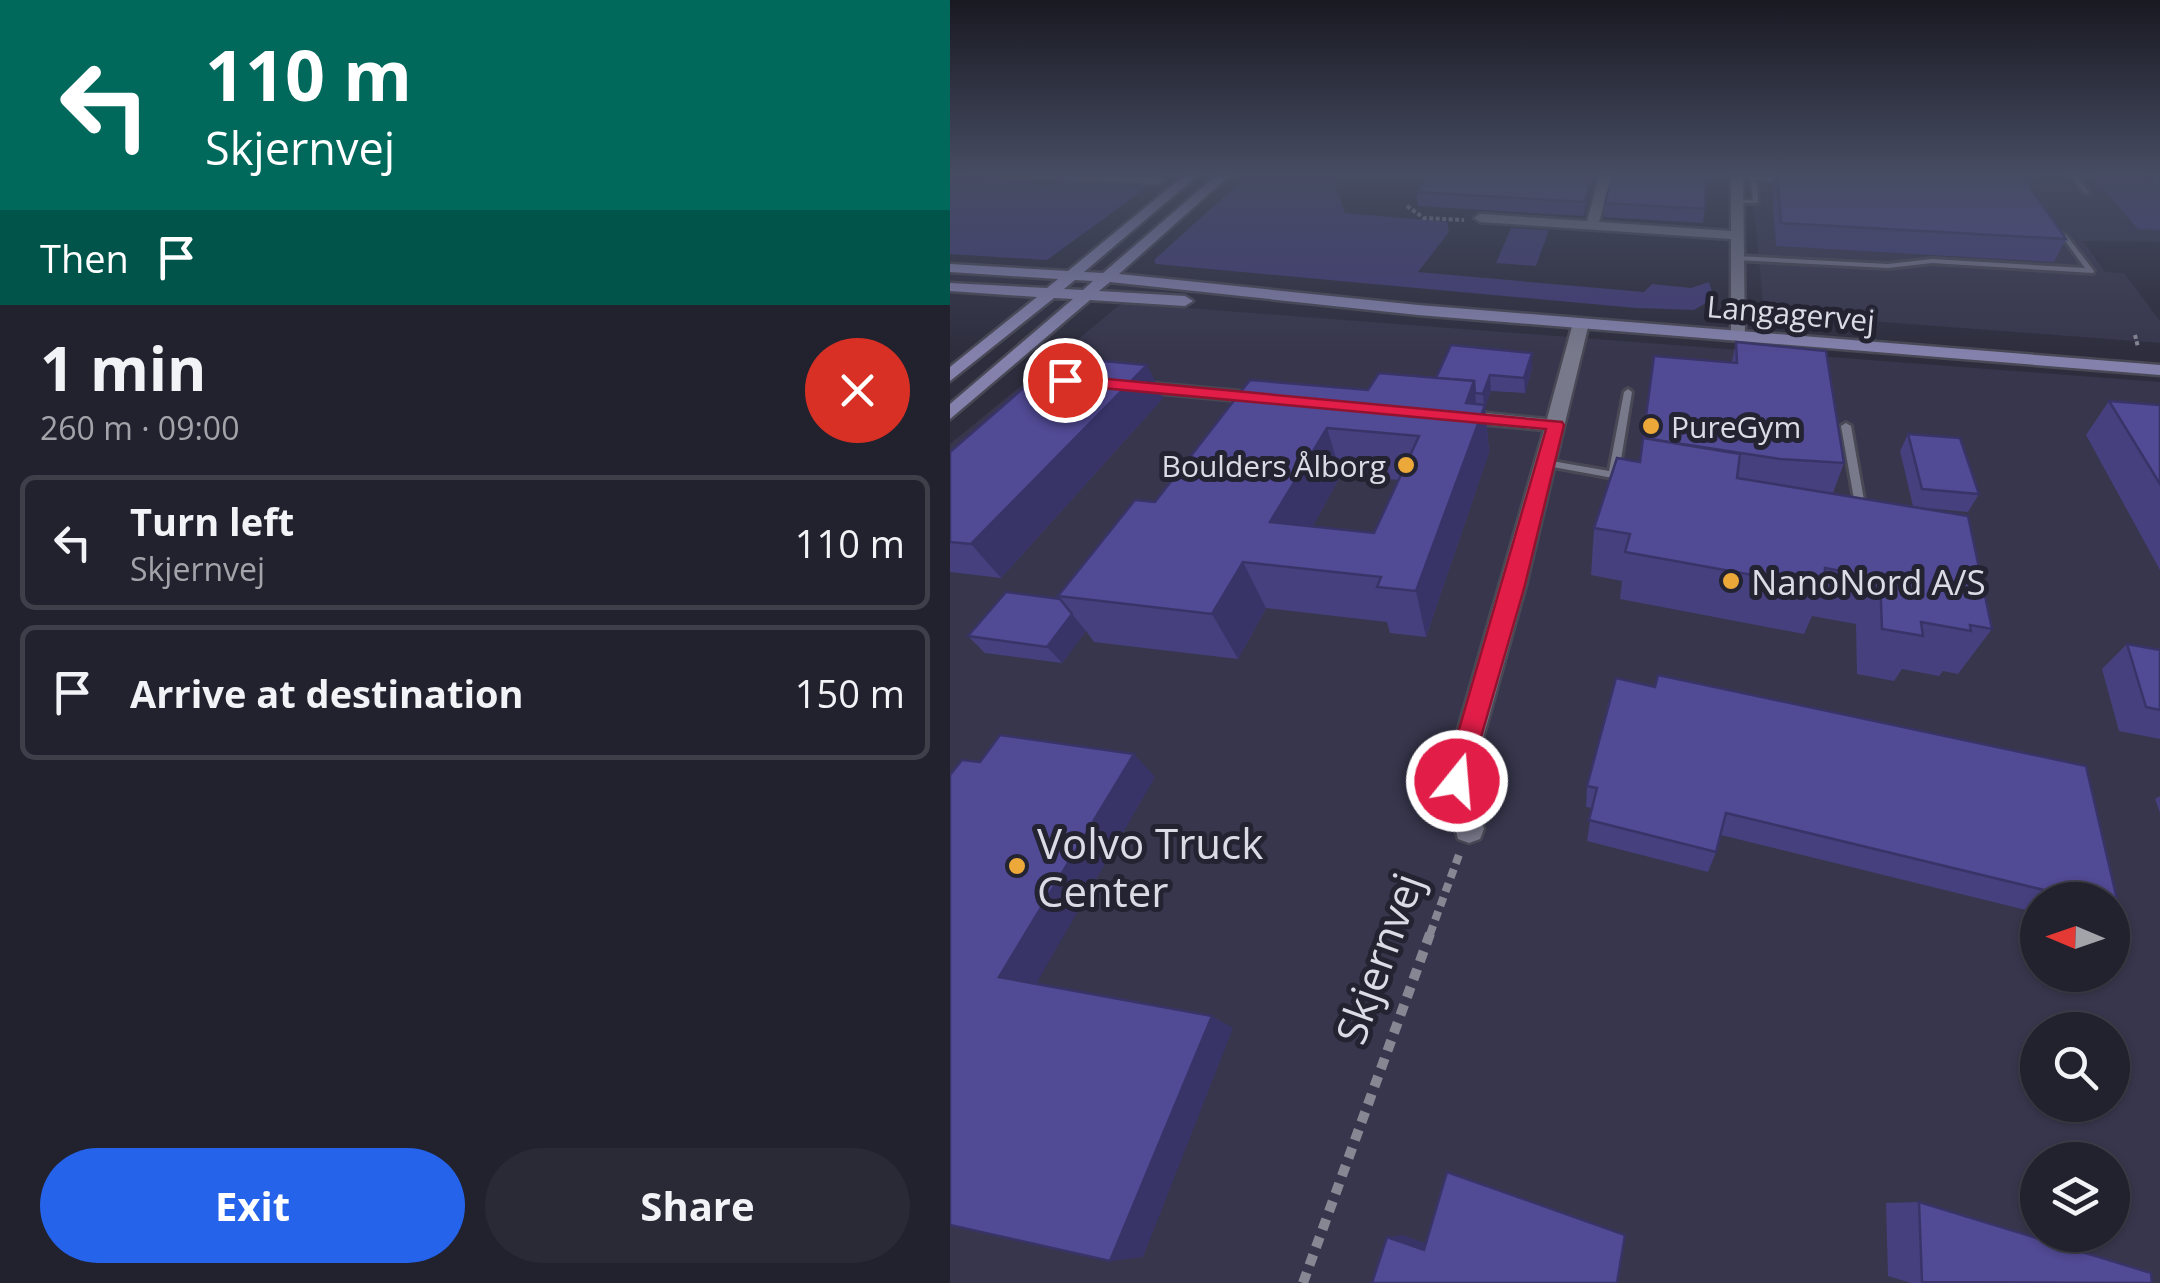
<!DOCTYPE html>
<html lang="en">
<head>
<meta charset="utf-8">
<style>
	:root { --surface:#22222e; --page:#2a2a36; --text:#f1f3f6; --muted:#a2a4aa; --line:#3f3f4a; --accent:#2563eb }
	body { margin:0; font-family:"Open Sans",sans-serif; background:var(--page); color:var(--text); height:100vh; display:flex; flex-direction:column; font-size:38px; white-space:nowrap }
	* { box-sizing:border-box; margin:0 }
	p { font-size:32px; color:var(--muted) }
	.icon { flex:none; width:55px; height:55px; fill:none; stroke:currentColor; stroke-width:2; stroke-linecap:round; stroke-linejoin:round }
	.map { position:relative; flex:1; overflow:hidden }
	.drawer { display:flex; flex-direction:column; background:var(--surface); width:950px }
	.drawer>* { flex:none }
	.banner { background:#00695c; color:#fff; overflow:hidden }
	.needle { width:65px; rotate:272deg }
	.buttons { position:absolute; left:1070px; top:882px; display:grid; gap:20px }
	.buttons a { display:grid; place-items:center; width:110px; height:110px; border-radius:50%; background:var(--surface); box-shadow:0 2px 8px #0004,0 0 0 2px var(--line); font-size:50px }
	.pin { position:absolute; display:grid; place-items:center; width:85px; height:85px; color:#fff; margin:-42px; border:5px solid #fff; border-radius:50%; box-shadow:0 2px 10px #0007 }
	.me { position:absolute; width:110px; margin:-55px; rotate:17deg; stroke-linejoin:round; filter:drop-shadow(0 0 8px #0008) }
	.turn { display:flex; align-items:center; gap:35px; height:210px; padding:0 40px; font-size:45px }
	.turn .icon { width:130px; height:130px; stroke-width:2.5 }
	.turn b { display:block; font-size:70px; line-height:85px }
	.then { display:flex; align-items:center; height:95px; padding:0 40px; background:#0003; gap:20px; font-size:38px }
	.round { display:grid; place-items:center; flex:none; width:105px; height:105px; border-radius:52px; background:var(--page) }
	.overview { display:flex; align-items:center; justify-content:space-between; height:170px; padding:0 40px }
	h1 { font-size:60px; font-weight:700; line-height:75px }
	.action { display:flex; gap:20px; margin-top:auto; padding:20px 40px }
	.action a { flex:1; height:115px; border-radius:60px; background:var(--accent); color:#fff; font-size:40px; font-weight:700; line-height:115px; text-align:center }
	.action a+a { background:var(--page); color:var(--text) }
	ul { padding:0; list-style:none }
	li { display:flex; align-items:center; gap:30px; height:135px; margin:0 20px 15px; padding:0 20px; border:5px solid var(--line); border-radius:15px }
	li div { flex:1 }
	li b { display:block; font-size:38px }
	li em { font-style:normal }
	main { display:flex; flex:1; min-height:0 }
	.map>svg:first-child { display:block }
</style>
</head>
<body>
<main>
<section class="drawer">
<div class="banner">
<div class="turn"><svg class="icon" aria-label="left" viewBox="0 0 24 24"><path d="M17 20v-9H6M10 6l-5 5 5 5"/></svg><div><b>110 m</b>Skjernvej</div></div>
<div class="then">Then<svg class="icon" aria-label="arrive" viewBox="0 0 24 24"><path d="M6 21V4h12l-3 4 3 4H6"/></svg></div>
</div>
<div class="overview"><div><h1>1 min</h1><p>260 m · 09:00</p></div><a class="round" style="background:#d93025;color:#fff"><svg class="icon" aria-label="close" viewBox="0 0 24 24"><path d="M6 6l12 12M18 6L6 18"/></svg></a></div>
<ul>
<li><svg class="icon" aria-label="left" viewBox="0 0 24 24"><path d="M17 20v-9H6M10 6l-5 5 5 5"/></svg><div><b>Turn left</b><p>Skjernvej</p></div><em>110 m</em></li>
<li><svg class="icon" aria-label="arrive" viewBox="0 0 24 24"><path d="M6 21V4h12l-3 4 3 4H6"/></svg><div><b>Arrive at destination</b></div><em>150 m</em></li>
</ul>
<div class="action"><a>Exit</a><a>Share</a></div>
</section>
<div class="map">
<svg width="1210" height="1283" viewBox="0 0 1210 1283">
	<rect width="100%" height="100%" fill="#2d2d3d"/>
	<g fill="#37364c" fill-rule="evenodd">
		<polygon points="1210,174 1210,242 1133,241 1155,272 1174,273 1210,321 1210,343 814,313 801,175"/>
		<path d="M172,303L1210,382V1283H0V444ZM1088,900H1162V975H1088ZM1088,1030H1162V1105H1088ZM1088,1160H1162V1235H1088Z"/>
	</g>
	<g fill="#423c78">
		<polygon points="299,174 383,176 395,213 497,222 499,232 468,272 694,292 702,284 741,288 759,282 764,298 744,310 686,308 206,264 204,260"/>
		<polygon points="0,177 67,178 96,186 115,179 200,185 97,260 0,254"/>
		<polygon points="561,228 599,230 586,266 546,263"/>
	</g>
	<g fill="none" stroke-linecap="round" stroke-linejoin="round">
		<g stroke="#494855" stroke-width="6">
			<g id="lane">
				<polygon points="1119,174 1125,174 1139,193 1135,193"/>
				<polygon points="787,175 837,178 840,180 837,182 807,180 808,203 786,203 784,200 803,200 801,180 785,178"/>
				<polygon points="1100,228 1117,236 1144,271 1143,273 982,263 938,268 787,260 783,258 787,256 938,264 982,259 1135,268 1113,238 1098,231 1098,229"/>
				<polygon points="678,389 682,392 669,472 681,475 681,479 663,478 592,465 591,463 596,460 659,471 674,392"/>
				<polygon points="896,423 901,426 914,500 900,509 895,506 904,499 891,426"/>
			</g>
		</g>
		<g stroke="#494855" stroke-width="5">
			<g id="street">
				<polygon points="19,174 208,176 214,180 208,184"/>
				<polygon points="650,174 662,174 649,222 781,231 781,174 793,174 795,340 781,337 781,239 530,222 524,218 530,214 637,221"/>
				<polygon points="631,318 639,323 576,585 521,781 534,829 530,839 519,843 508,839 493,781 594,430 506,422 497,416 506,410 597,419 623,323"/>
				<polygon points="178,381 322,394 331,399 322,404 172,390 172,382"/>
			</g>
		</g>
		<g stroke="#494855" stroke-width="5">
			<path id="secondary" d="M236,174H249L134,272L153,273L268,174H281L169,274L468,305L1210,365V375L468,315L160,282L149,291L235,296L243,301L235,306L140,300L0,419V404L123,299L104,298L0,381V367L87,297L0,291V283L97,288L108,279L0,272V264L118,271ZM125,280L143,281L133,290L114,289Z"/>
		</g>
		<g stroke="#878794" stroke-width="4" stroke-dasharray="4 2.5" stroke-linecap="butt">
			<polyline points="457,206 474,218 514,220"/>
			<polyline points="840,308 846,325"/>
			<polyline points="1185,335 1188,347"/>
		</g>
		<polyline stroke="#878794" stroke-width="8" stroke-dasharray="9 6" stroke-linecap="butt" points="480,934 510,852"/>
		<polyline stroke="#878794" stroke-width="10" stroke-dasharray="11 8" stroke-linecap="butt" points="353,1283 481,931"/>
		<use href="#lane" fill="#79798c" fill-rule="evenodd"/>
		<use href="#street" fill="#79798c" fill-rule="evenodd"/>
		<use href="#secondary" fill="#8482ad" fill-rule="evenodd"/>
	</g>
	<g fill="#46407f" fill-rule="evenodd">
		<polygon points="479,174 646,174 634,216 468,206 466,192"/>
		<polygon points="824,174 1071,174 1116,239 1104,262 826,246 822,185"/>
		<polygon points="1141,174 1210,174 1210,230 1188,229"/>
		<polygon points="655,203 755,209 753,223 654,217"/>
		<polygon points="786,342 894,463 883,493 963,506 950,451 958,434 1029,494 1018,512 966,507 1042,629 1008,674 993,671 989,676 952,669 944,681 907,674 906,624 862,616 854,634 670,599 672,581 641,575 644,528 690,462 782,362"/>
		<path d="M582,368L575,393L541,391L535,407L539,452L476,637L440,633L437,622L316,608L288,659L144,642L136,631L112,663L35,653L18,636L110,599L108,596L205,502L418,390L486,378ZM391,475L449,480L424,533L362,527Z"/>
		<polygon points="213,398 51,578 0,572 0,452"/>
		<polygon points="1159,401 1210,405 1210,570 1136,435"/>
		<polygon points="1177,644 1210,650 1210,739 1169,731 1152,669"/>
		<polygon points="708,675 1136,766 1169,908 1162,912 1162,900 1088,900 1088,913 771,835 766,852 758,872 637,841 642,808 636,807 637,786 666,678 705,687"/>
		<polygon points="1210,796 1210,813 1205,799"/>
		<polygon points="969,1202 1202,1283 961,1283 938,1276 936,1203"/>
	</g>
	<g fill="#393468">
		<polygon points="643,174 646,174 634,216 635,202"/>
		<polygon points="582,353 582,368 575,393 574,378"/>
		<polygon points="197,365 213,398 51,578 21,544"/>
		<polygon points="540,375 541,391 535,407 539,452 476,637 466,591 516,403 524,381 528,424 534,407 533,394"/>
		<polygon points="377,428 391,475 339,569 320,522"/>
		<polygon points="293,562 316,608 288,659 262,614"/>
		<polygon points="122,614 136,631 112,663 97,647"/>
		<polygon points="184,754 205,777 82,991 49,977"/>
		<polygon points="262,1016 283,1028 193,1257 160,1261"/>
		<polygon points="453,1235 486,1247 474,1250 437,1237"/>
	</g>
	<g fill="#514a94" stroke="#393468" stroke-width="2.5" fill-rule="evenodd">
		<polygon points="479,174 643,174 635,202 466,192"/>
		<polygon points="663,174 756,174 755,209 655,203"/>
		<polygon points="827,174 1071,174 1116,239 831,223"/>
		<polygon points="1195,174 1210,174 1210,189"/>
		<polygon points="786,342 876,351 894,463 830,459 693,438 704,356 787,363"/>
		<polygon points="501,345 582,353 574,378 540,375 533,394 525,393 524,381 486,378"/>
		<polygon points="109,357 197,365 21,544 0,542 0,452"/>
		<path d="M429,373L524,381L516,403L535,405L466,591L427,587L431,577L293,562L262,614L108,596L185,500L205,502L300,380L418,390ZM377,428L469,436L424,533L320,522Z"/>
		<polygon points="1159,401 1210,405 1210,484"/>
		<polygon points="958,434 1010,438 1029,494 972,489"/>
		<polygon points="693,438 790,454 787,478 1018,516 1042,629 1020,625 1021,631 971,622 973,636 932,629 930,578 875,568 874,588 675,552 680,534 644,528 667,458 690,462"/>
		<polygon points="56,592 110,599 122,614 97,647 18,636"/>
		<polygon points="1177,644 1210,650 1210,710 1196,707"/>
		<polygon points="708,675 1136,766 1169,908 1162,907 1162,900 1135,900 776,813 766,852 639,820 647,788 637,786 666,678 705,687"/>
		<polygon points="50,735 184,754 49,977 262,1016 160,1261 0,1225 0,775 12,760 30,762"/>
		<polygon points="497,1172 675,1235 667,1283 422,1283 437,1237 474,1250"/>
		<polygon points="969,1202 1201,1273 1202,1283 972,1282"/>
	</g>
	<linearGradient id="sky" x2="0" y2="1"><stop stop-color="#191922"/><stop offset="0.49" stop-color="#464c62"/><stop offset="1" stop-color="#464c62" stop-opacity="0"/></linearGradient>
	<rect width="1210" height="354" fill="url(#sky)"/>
	<polygon fill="#e11d48" stroke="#92132f" stroke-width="2.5" points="115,375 612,422 614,425 575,585 516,789 507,793 498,789 494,781 596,429 109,384 107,380"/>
	<g fill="#eca93a" stroke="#232332" stroke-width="4">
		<circle cx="701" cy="426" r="10"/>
		<circle cx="456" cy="465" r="10"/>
		<circle cx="781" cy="581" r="10"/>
		<circle cx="67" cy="866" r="10"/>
	</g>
	<g text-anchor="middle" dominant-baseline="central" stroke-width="10" stroke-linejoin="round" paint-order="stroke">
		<g font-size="30" fill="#dbdbe5" stroke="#232332">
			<text transform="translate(841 313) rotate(5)">Langagervej</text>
		</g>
		<g font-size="30" fill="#dbdbe5" stroke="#232332" text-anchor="start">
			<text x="721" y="426">PureGym</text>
			<text x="436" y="465" text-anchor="end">Boulders Ålborg</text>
		</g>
		<g font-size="35" fill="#dbdbe5" stroke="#232332" text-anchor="start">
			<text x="801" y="581">NanoNord A/S</text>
		</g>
		<g font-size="42" fill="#dbdbe5" stroke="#232332" text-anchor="start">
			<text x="87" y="842">Volvo Truck<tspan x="87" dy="48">Center</tspan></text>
		</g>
		<g font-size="42" fill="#dbdbe5" stroke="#232332">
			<text transform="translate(428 958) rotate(-70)">Skjernvej</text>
		</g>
	</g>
</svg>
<div class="buttons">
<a><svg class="needle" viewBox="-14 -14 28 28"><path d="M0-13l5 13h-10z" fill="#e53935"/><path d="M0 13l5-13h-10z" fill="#a2a4aa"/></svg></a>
<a><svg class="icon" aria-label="search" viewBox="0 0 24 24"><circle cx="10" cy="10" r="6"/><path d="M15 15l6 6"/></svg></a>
<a><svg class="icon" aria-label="layers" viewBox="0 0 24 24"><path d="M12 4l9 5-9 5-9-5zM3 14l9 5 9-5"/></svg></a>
</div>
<div class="pin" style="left:115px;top:380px;background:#d93025"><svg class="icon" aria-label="arrive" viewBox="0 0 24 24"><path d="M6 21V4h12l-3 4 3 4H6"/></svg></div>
<svg class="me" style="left:507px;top:781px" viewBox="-20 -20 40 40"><circle r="17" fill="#e11d48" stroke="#fff" stroke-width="3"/><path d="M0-11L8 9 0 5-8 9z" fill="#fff"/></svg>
</div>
</main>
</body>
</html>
